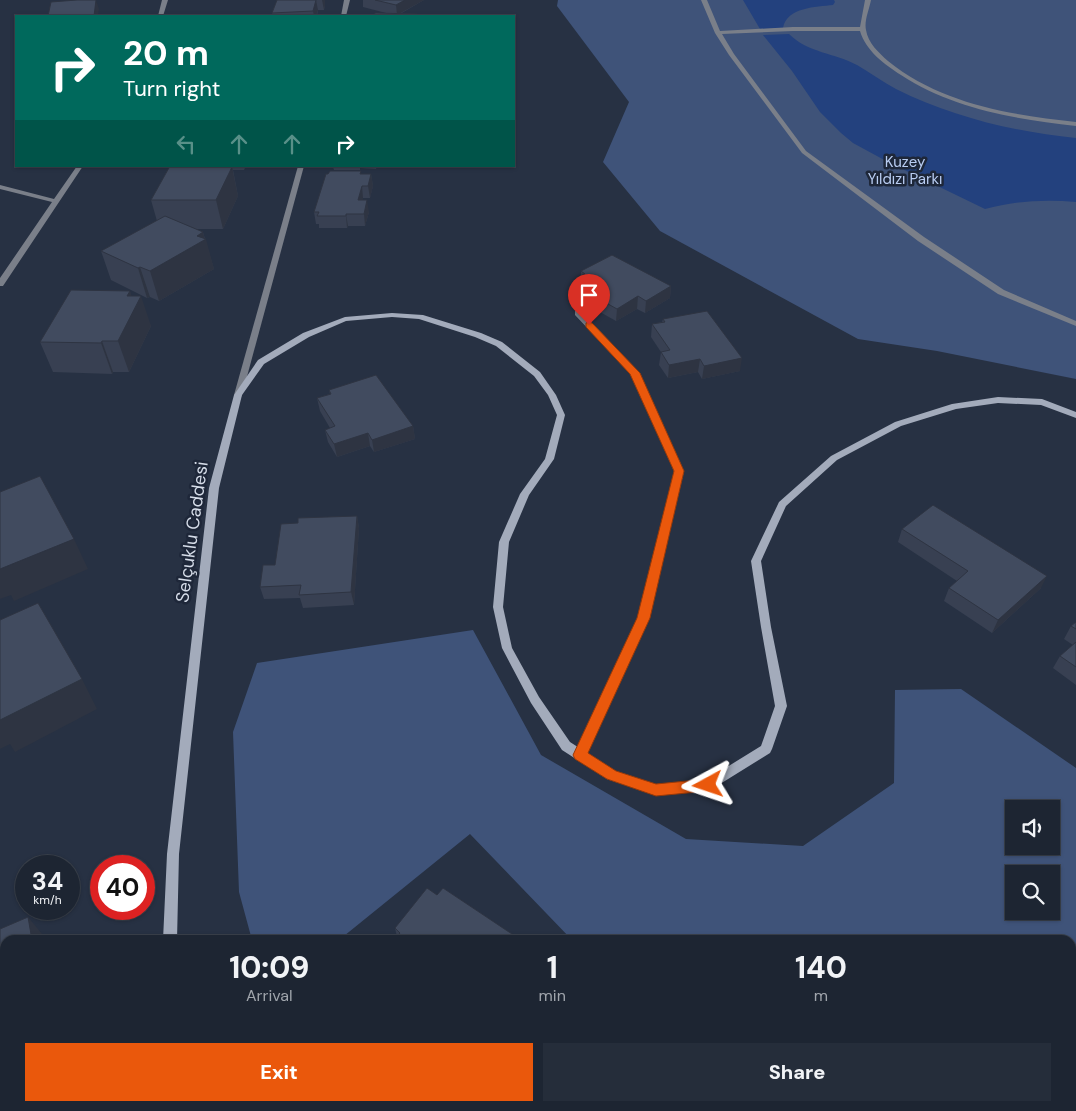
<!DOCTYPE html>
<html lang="en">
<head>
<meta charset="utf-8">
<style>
	:root { --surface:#1d2532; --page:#252d3a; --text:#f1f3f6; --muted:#a0a5ac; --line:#3b424d; --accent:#ea580c }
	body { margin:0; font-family:"DM Sans",sans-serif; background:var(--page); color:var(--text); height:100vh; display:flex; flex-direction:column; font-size:19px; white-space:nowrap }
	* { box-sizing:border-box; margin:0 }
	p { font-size:16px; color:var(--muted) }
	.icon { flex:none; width:28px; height:28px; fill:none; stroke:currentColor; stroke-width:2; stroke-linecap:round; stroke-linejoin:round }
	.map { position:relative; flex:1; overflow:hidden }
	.details { position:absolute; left:0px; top:935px; width:1076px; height:176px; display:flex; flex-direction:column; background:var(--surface); border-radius:15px 15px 0 0; box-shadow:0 1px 4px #0004,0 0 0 1px var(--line) }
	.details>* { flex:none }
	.top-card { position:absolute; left:15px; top:15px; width:500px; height:152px; border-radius:0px; box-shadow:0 1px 4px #0004,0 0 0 1px var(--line); background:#00695c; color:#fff; overflow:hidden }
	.controls { position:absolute; left:1005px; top:800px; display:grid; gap:10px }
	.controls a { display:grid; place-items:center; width:55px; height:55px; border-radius:0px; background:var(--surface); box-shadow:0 1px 4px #0004,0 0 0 1px var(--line); font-size:25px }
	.speed { position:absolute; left:15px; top:855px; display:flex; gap:10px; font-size:25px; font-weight:700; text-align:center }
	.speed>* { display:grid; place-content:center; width:65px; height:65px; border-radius:50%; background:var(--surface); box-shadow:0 1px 4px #0004,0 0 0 1px var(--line); line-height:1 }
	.speed small { font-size:12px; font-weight:400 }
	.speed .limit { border:8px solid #d22; background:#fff; color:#111 }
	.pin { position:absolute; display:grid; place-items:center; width:42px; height:42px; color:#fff; margin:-51px -21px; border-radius:50% 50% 50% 0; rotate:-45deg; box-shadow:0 0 5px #0007 }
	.pin .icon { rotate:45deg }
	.me { position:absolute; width:55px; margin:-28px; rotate:265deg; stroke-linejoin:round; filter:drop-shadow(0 0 4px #0008) }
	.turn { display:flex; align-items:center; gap:18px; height:105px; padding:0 25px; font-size:22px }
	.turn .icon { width:65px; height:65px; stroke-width:2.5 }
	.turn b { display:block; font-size:35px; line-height:42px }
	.lanes { display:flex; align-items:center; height:48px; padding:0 25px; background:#0003; justify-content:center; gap:25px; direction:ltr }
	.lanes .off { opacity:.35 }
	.eta { display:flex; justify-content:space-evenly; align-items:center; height:85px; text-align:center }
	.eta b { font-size:30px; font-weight:800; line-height:35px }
	.action { display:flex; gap:10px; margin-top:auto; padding:10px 25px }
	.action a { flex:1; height:58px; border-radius:0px; background:var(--accent); color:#fff; font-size:20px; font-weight:800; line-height:58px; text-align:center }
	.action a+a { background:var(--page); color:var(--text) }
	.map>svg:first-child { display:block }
</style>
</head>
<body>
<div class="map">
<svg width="1076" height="1111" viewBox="0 0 1076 1111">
	<rect width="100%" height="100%" fill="#273143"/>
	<g fill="#3f5379" fill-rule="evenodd">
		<polygon points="558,0 1076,0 1076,379 937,351 858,339 660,231 603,162 629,102 557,6"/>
		<path d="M473,630L541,755L686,839L803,846L894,783L895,690L961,689L1076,768V1107L1071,1105V940H572L470,834L339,940H252L239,892L233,732L257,663ZM1014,809H1051V846H1014ZM1014,874H1051V911H1014Z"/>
		<polygon points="810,1106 946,1106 934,1111 819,1111"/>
	</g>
	<g fill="#23417e">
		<path d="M743,0H834L835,2L833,5C816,7 787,7 783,28L760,29Z"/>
		<path d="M789,34C808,53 835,53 857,65C871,73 883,82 896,89C952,117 1015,132 1076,138V202C1045,199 1015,201 985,209L888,162L853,143L841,133L820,112L792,71L763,35Z"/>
	</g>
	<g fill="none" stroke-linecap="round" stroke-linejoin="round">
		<path fill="#7a7f89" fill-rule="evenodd" d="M701,0H707L720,31L793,27H860L865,0H871C869,10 864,21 866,30C868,43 879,53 888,61C941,104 1011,115 1076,122V126C1015,119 953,109 901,75C884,64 866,51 860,31H793L722,34L734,54L806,151L924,237L1004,290L1076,321V326L998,294L918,241L802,153L729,55L715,33Z"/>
		<g fill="#7a7f89" fill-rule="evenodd">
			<polygon points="162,0 168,0 163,16 158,16"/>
			<polygon points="344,0 350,0 346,16 341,16"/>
			<polygon points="77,166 83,166 3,286 0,286 0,278 52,202 0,189 0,185 54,199"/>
			<polygon points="298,166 304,166 242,395 241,397 235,397 234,395"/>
			<polygon points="575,311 581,311 639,373 684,471 649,618 584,759 580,760 576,759 574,755 639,618 674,471 631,374 575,315"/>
		</g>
		<g fill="#a3abbb" fill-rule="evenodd">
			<polygon points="392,313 423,315 481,333 502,342 540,372 556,395 565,415 554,459 529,495 509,542 503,607 512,648 539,697 570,742 615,771 656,785 706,780 761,746 775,706 761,627 751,561 779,502 831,456 895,422 952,404 998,397 1042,399 1076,412 1076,418 1041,405 998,403 956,409 901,426 837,460 786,506 761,561 771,627 787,706 772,749 770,753 712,789 656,795 607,779 562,750 531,703 502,648 493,607 499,542 520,494 545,459 557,415 548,395 534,376 496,346 475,337 419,319 392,317 346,321 309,337 264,364 242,395 219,488 179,854 177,940 163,940 167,854 209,488 234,395 258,360 303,333 345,317"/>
			<polygon points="215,1106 230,1106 231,1111 217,1111"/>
		</g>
	</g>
	<g fill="#384052">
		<polygon points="277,0 325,0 325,5 324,10 318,10 317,16 273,16 272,13"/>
		<polygon points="363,0 424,0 400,14 417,14 418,16 374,16 390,14 363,7"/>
		<polygon points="170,166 246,166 244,170 233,170 238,196 223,229 195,229 203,232 214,269 159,301 150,297 147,298 111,280 101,251 157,221 151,200"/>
		<polygon points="330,166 377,166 376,169 360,168 360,170 334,170 333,167"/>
		<polygon points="361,174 371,174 373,186 370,198 363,198 362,200 369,212 365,226 348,226 347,228 319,228 319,224 316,224 314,212"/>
		<polygon points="581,271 671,286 670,298 645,313 637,309 616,321 600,312 601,305 575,291 576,278 581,276"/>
		<polygon points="130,291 131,296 151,326 129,372 113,372 112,374 53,372 40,342"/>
		<polygon points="663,319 740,371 702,379 698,372 668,378 659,365 661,352 651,337 652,324 662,322"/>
		<polygon points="329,390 413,426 415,439 374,452 370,446 337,457 328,442 325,430 330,428 320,411 317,398 330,394"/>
		<polygon points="357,516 359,528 354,605 303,608 300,598 264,599 260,587 275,565 298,523"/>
		<polygon points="902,529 1041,588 992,633 944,601 949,588 957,581 898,542"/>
		<polygon points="1076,622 1076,685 1053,668 1060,656 1073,645 1064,639 1071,626"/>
		<polygon points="437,895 397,937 395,928"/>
	</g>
	<g fill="#2e3442">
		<polygon points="96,0 99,9 98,16 94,16"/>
		<polygon points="316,0 318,10 316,16 314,16 313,11"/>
		<polygon points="322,0 325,0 325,5 324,10"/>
		<polygon points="405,0 424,0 397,15 396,5"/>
		<polygon points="221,166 225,166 228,176 232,167 238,196 223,229 216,200 220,167"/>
		<polygon points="371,174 373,186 370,198 368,186"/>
		<polygon points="362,186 363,198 360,212 358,200"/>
		<polygon points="367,200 369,212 365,226 364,214"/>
		<polygon points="346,214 348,226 347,228 346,216"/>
		<polygon points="203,232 205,240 206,239 214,269 159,301 150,271 197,236"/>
		<polygon points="140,267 150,297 147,298 138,268"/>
		<polygon points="671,286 670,298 645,313 646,301"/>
		<polygon points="130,291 135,308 141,296 151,326 129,372 118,341 127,296"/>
		<polygon points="638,296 637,309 616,321 617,309"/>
		<polygon points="102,341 113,372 112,374 101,343"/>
		<polygon points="742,358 740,371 702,379 704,366"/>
		<polygon points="700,359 698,372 668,378 669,365"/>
		<polygon points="413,426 415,439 374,452 372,440"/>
		<polygon points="368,433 370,446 337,457 334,444"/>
		<polygon points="357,516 359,528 354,605 351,592"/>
		<polygon points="74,539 88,569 14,601 11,595 0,599 0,569"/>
		<polygon points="1047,576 1041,588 992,633 998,620"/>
		<polygon points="82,679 97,709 15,752 10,744 0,749 0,720"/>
		<polygon points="28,917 47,940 32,940"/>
		<polygon points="5,1081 5,1106 20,1106 10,1111 0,1111 0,1083"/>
	</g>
	<g fill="#414b5f" stroke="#2e3442">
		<polygon points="77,0 96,0 94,16 48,16 51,2"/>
		<polygon points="277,0 316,0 313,11 272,13"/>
		<polygon points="375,0 405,0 396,5"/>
		<polygon points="375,13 417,14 417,16 374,16"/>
		<polygon points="276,15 317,16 276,16"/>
		<polygon points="170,166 221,166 220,167 232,167 216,200 151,200"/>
		<polygon points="330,171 361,171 360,174 371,174 368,186 362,186 358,200 367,200 364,214 346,214 346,216 317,216 319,212 314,212 326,174 328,174"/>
		<polygon points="165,216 203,232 197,236 206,239 150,271 140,267 138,268 101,251"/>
		<polygon points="612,255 671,286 646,301 638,296 617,309 601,300 607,296 576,278 585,274 581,271"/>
		<polygon points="71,290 130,291 127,296 141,296 118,341 102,341 101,343 40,342"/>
		<polygon points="707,311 742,358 704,366 700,359 669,365 661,352 670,350 652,324 665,322 663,319"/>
		<polygon points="376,375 413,426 372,440 368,433 334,444 325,430 335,426 317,398 331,394 329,390"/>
		<polygon points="40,476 74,539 0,569 0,492"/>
		<polygon points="933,505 1047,576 998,620 949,588 968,571 902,529"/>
		<polygon points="357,516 351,592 299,595 301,585 260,587 263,565 275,565 281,524 298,523 298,518"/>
		<polygon points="38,603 82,679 0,720 0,620"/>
		<polygon points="1076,622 1076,629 1071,626"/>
		<polygon points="1076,642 1076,667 1060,656"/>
		<polygon points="427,888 437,895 443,888 521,940 394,940 400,933 395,928"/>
		<polygon points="28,917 32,940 5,940 5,1081 0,1083 0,929"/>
	</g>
	<polygon fill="#ea580c" stroke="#983908" points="589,322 592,323 640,373 684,471 650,618 588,753 616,771 656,784 708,779 713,781 715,785 713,790 708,791 656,796 607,779 575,759 573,755 637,618 674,471 630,374 586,327 586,323"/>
	<g text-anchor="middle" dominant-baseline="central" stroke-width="5" stroke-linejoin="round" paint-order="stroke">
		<g font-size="15" fill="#b9cdf2" stroke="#1e2739">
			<text x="905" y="162">Kuzey<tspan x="905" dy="17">Yıldızı Parkı</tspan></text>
		</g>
		<g font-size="18" fill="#d5dce8" stroke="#1e2739">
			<text transform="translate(192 532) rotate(-82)">Selçuklu Caddesi</text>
		</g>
	</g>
</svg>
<div class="controls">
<a><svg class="icon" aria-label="sound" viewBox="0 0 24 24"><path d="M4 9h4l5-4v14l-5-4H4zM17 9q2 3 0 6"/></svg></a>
<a><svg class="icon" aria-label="search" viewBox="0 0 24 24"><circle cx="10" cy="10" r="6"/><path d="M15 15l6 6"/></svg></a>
</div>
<div class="speed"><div>34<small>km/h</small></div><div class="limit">40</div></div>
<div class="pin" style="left:589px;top:325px;background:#d93025"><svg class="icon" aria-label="arrive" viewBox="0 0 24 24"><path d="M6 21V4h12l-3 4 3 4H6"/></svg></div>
<svg class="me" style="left:708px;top:785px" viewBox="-20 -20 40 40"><path d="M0-17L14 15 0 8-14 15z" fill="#ea580c" stroke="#fff" stroke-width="4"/></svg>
<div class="top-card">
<div class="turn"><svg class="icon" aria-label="right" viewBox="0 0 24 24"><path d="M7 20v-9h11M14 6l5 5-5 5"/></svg><div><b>20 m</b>Turn right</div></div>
<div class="lanes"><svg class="icon off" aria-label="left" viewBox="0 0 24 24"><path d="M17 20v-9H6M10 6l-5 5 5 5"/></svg><svg class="icon off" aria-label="ahead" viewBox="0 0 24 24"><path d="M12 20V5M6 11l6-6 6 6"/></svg><svg class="icon off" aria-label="ahead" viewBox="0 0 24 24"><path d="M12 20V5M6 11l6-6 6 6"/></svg><svg class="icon" aria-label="right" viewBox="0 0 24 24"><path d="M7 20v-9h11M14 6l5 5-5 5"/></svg></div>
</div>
<section class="details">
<div class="eta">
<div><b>10:09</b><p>Arrival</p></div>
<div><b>1</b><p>min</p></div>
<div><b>140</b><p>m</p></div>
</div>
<div class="action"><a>Exit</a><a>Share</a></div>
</section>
</div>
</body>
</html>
